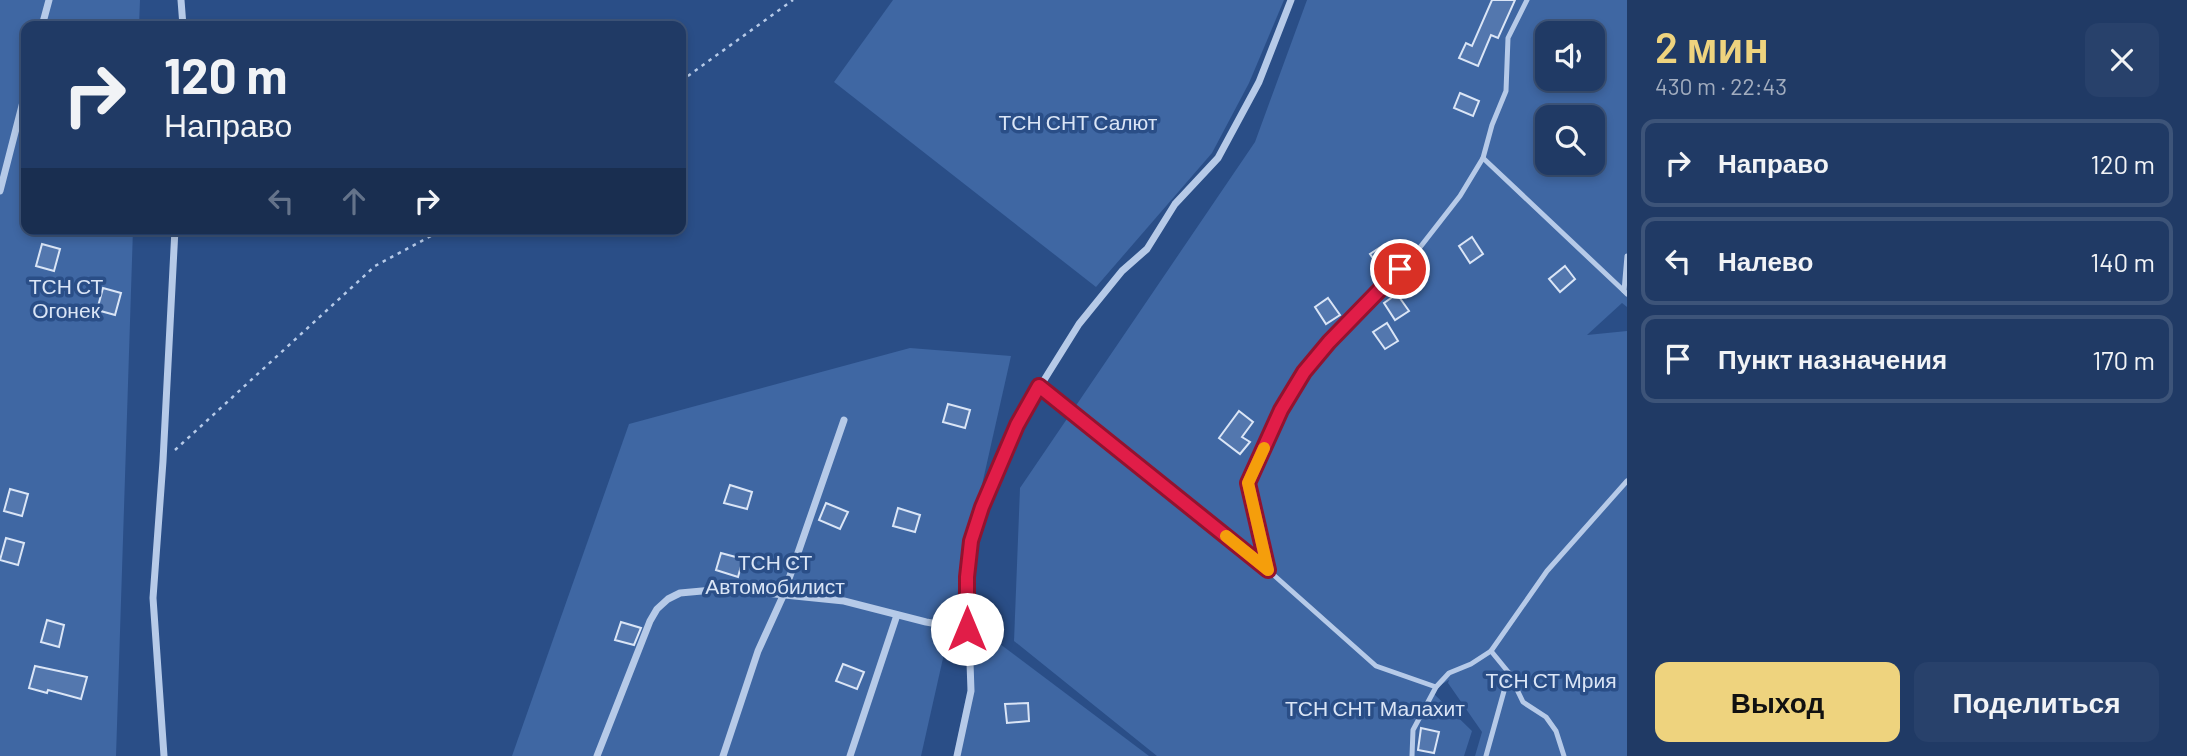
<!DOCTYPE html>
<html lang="ru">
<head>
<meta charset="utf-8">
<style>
	:root { --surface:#203a65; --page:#28416b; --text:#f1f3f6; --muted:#a2adbf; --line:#3d5479; --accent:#eed37e }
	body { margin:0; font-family:Barlow,sans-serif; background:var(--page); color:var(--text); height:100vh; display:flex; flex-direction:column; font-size:26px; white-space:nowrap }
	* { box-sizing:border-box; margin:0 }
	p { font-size:23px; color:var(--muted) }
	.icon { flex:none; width:38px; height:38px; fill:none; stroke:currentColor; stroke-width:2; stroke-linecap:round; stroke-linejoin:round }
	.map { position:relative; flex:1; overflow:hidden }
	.panel { display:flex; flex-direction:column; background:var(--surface); width:560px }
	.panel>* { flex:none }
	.top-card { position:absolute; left:21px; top:21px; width:665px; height:214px; border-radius:14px; box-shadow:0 4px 10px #0003,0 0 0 2px var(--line); background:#203a65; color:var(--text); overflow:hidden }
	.tools { position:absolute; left:1535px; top:21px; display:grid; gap:14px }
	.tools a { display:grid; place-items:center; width:70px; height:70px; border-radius:14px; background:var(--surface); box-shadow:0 4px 10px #0003,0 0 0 2px var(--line); font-size:35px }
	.pin { position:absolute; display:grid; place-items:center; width:60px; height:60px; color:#fff; margin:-30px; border:4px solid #fff; border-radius:50%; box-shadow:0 2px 7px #0007 }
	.me { position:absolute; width:77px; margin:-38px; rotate:0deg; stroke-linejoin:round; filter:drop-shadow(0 0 5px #0008) }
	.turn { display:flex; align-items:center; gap:24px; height:147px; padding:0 28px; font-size:32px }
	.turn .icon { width:91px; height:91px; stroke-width:2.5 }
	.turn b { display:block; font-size:49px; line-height:60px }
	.lanes { display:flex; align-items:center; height:66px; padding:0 28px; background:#0003; justify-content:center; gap:35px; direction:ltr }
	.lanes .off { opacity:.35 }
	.round { display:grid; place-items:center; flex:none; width:74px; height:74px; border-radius:14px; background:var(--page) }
	.headline { display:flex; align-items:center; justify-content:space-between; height:119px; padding:0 28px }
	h1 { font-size:42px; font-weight:600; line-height:52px; color:var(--accent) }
	.cta { display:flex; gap:14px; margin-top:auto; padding:14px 28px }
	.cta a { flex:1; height:80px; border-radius:14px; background:var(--accent); color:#111; font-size:28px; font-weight:600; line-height:80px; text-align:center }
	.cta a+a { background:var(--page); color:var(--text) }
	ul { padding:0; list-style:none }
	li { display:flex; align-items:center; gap:21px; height:88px; margin:0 14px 10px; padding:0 14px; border:4px solid var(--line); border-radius:14px }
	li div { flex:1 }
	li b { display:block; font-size:26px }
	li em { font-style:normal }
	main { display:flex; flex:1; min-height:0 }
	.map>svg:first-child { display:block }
</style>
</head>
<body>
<main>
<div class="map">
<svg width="1627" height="756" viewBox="0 0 1627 756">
	<rect width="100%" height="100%" fill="#2a4e87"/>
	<g fill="#3f67a3" fill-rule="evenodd">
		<polygon points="0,0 140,0 139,26 26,26 26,229 133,229 116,756 0,756"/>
		<polygon points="893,0 1284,0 1249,83 1212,153 1096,287 834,82"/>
		<path d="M1307,0H1627V307L1622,303L1587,335L1627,331V756H1475L1482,732L1448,683L1449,680L1431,691L1472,731L1464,756H1157L1014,641L1020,488L1255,142ZM1547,33H1592V79H1547ZM1547,117H1592V163H1547Z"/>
		<polygon points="910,348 1011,356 921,756 512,756 629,424"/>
		<polygon points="980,629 1149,756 954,756"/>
	</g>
	<g fill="#5377ae" stroke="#dae5f6" stroke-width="2">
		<polygon points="1492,0 1515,0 1498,38 1491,35 1478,66 1459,58 1466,43 1472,46"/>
		<polygon points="1460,93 1479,101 1473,116 1454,108"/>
		<polygon points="1472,237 1483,254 1470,263 1459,246"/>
		<polygon points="42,244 60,249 54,271 36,266"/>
		<polygon points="1384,245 1395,262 1382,271 1370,254"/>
		<polygon points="1565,266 1575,279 1560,292 1549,279"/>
		<polygon points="103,288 121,293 115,315 97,310"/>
		<polygon points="1397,294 1409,311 1395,320 1384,303"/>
		<polygon points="1328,298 1340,315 1326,324 1315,307"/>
		<polygon points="1387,323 1398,341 1385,349 1373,332"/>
		<polygon points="948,404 970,410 965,428 943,422"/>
		<polygon points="1239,411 1253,422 1242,437 1250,442 1240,454 1219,438"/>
		<polygon points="730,485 752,492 747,509 724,503"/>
		<polygon points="10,489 28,494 22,516 4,511"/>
		<polygon points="826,503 848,512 840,529 819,520"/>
		<polygon points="898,508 920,515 915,532 893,526"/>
		<polygon points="6,538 24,543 18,565 0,560"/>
		<polygon points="721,553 743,559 738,577 716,570"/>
		<polygon points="47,620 64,625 59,647 41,642"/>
		<polygon points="621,622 641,628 634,645 615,640"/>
		<polygon points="843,664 864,672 857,689 836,681"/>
		<polygon points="35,666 87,677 81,699 48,690 47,693 29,688"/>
		<polygon points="1028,703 1029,721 1007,723 1005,704"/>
		<polygon points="1421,728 1439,732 1434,753 1418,750"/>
	</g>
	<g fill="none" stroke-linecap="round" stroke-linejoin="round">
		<g stroke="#b6cae8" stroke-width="2.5" stroke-dasharray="3.5 5" stroke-linecap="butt">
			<polyline points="681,81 793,0"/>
			<polyline points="175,450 375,266 444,229"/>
		</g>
		<g stroke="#b6cae8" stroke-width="5">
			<polyline points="1483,158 1624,291"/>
			<polyline points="1627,256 1624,291 1627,294"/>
			<polyline points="1039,386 1268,570 1376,666 1436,687"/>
			<polyline points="1268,570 1248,483 1281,410 1304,372 1329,342 1414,255 1460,196 1483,158 1492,125 1506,91 1508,38 1527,0"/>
			<polyline points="1491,651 1509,673 1523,702 1546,717 1556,731 1564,756"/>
			<polyline points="1412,756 1413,730 1436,687 1449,673 1471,664 1491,651 1547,571 1627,481"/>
			<polyline points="1486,756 1509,673"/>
		</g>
		<g stroke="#b6cae8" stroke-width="7">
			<polyline points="181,0 183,26"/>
			<polyline points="42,26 49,0"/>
			<polyline points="0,191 26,90"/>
			<polyline points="164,756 153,598 163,461 175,229"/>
			<polyline points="597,756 650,621 657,609 668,599 680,593 724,589 844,601 926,622 967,629"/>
			<polyline points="723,756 758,651 783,596 844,420"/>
			<polyline points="850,756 897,615"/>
			<polyline points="957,756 971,691 967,577 971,541 982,507 1016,425 1079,324 1122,271 1147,249 1175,204 1218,158 1259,82 1291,0"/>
		</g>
	</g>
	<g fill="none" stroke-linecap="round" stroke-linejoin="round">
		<g stroke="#92132f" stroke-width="18">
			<polyline id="route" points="967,629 967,577 971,541 982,507 1017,425 1039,386 1268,570 1248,483 1281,410 1304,372 1329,342 1400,269"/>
		</g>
		<use href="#route" stroke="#e11d48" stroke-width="12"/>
		<polyline stroke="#f59e0b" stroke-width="12" points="1226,536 1268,570 1248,483 1264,448"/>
	</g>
	<g text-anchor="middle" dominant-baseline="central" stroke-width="7" stroke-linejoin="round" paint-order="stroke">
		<g font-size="21" fill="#dae5f6" stroke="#2a4e87">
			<text x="1078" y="121">ТСН СНТ Салют</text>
			<text x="66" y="285">ТСН СТ<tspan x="66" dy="24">Огонек</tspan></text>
			<text x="775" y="561">ТСН СТ<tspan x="775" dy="24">Автомобилист</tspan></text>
			<text x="1551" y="679">ТСН СТ Мрия</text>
			<text x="1375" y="707">ТСН СНТ Малахит</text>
		</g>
	</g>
</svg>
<div class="tools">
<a><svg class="icon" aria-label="sound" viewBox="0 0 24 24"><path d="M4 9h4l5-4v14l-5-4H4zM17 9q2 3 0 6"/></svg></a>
<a><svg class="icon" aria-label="search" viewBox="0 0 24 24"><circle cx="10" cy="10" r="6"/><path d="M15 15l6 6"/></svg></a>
</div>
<div class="pin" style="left:1400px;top:269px;background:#d93025"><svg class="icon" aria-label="arrive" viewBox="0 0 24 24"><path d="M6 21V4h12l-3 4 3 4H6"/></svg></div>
<svg class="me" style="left:967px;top:629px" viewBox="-20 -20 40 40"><circle r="19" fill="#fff"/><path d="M0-13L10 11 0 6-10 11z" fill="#e11d48"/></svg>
<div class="top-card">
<div class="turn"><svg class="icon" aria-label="right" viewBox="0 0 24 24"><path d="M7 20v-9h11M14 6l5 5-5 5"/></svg><div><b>120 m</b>Направо</div></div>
<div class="lanes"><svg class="icon off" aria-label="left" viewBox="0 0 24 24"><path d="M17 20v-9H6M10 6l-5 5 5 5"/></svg><svg class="icon off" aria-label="ahead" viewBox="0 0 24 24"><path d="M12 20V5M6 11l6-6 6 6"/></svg><svg class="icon" aria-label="right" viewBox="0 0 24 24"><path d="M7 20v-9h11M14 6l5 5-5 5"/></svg></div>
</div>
</div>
<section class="panel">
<div class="headline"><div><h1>2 мин</h1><p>430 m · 22:43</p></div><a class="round"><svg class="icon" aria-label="close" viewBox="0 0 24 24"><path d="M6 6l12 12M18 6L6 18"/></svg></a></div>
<ul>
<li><svg class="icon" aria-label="right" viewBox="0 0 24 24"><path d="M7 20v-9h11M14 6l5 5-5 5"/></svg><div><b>Направо</b></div><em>120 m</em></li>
<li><svg class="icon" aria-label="left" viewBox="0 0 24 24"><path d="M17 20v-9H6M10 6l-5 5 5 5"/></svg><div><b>Налево</b></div><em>140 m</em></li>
<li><svg class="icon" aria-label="arrive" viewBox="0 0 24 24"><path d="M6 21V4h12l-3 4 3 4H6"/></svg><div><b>Пункт назначения</b></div><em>170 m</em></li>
</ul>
<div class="cta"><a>Выход</a><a>Поделиться</a></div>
</section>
</main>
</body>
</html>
